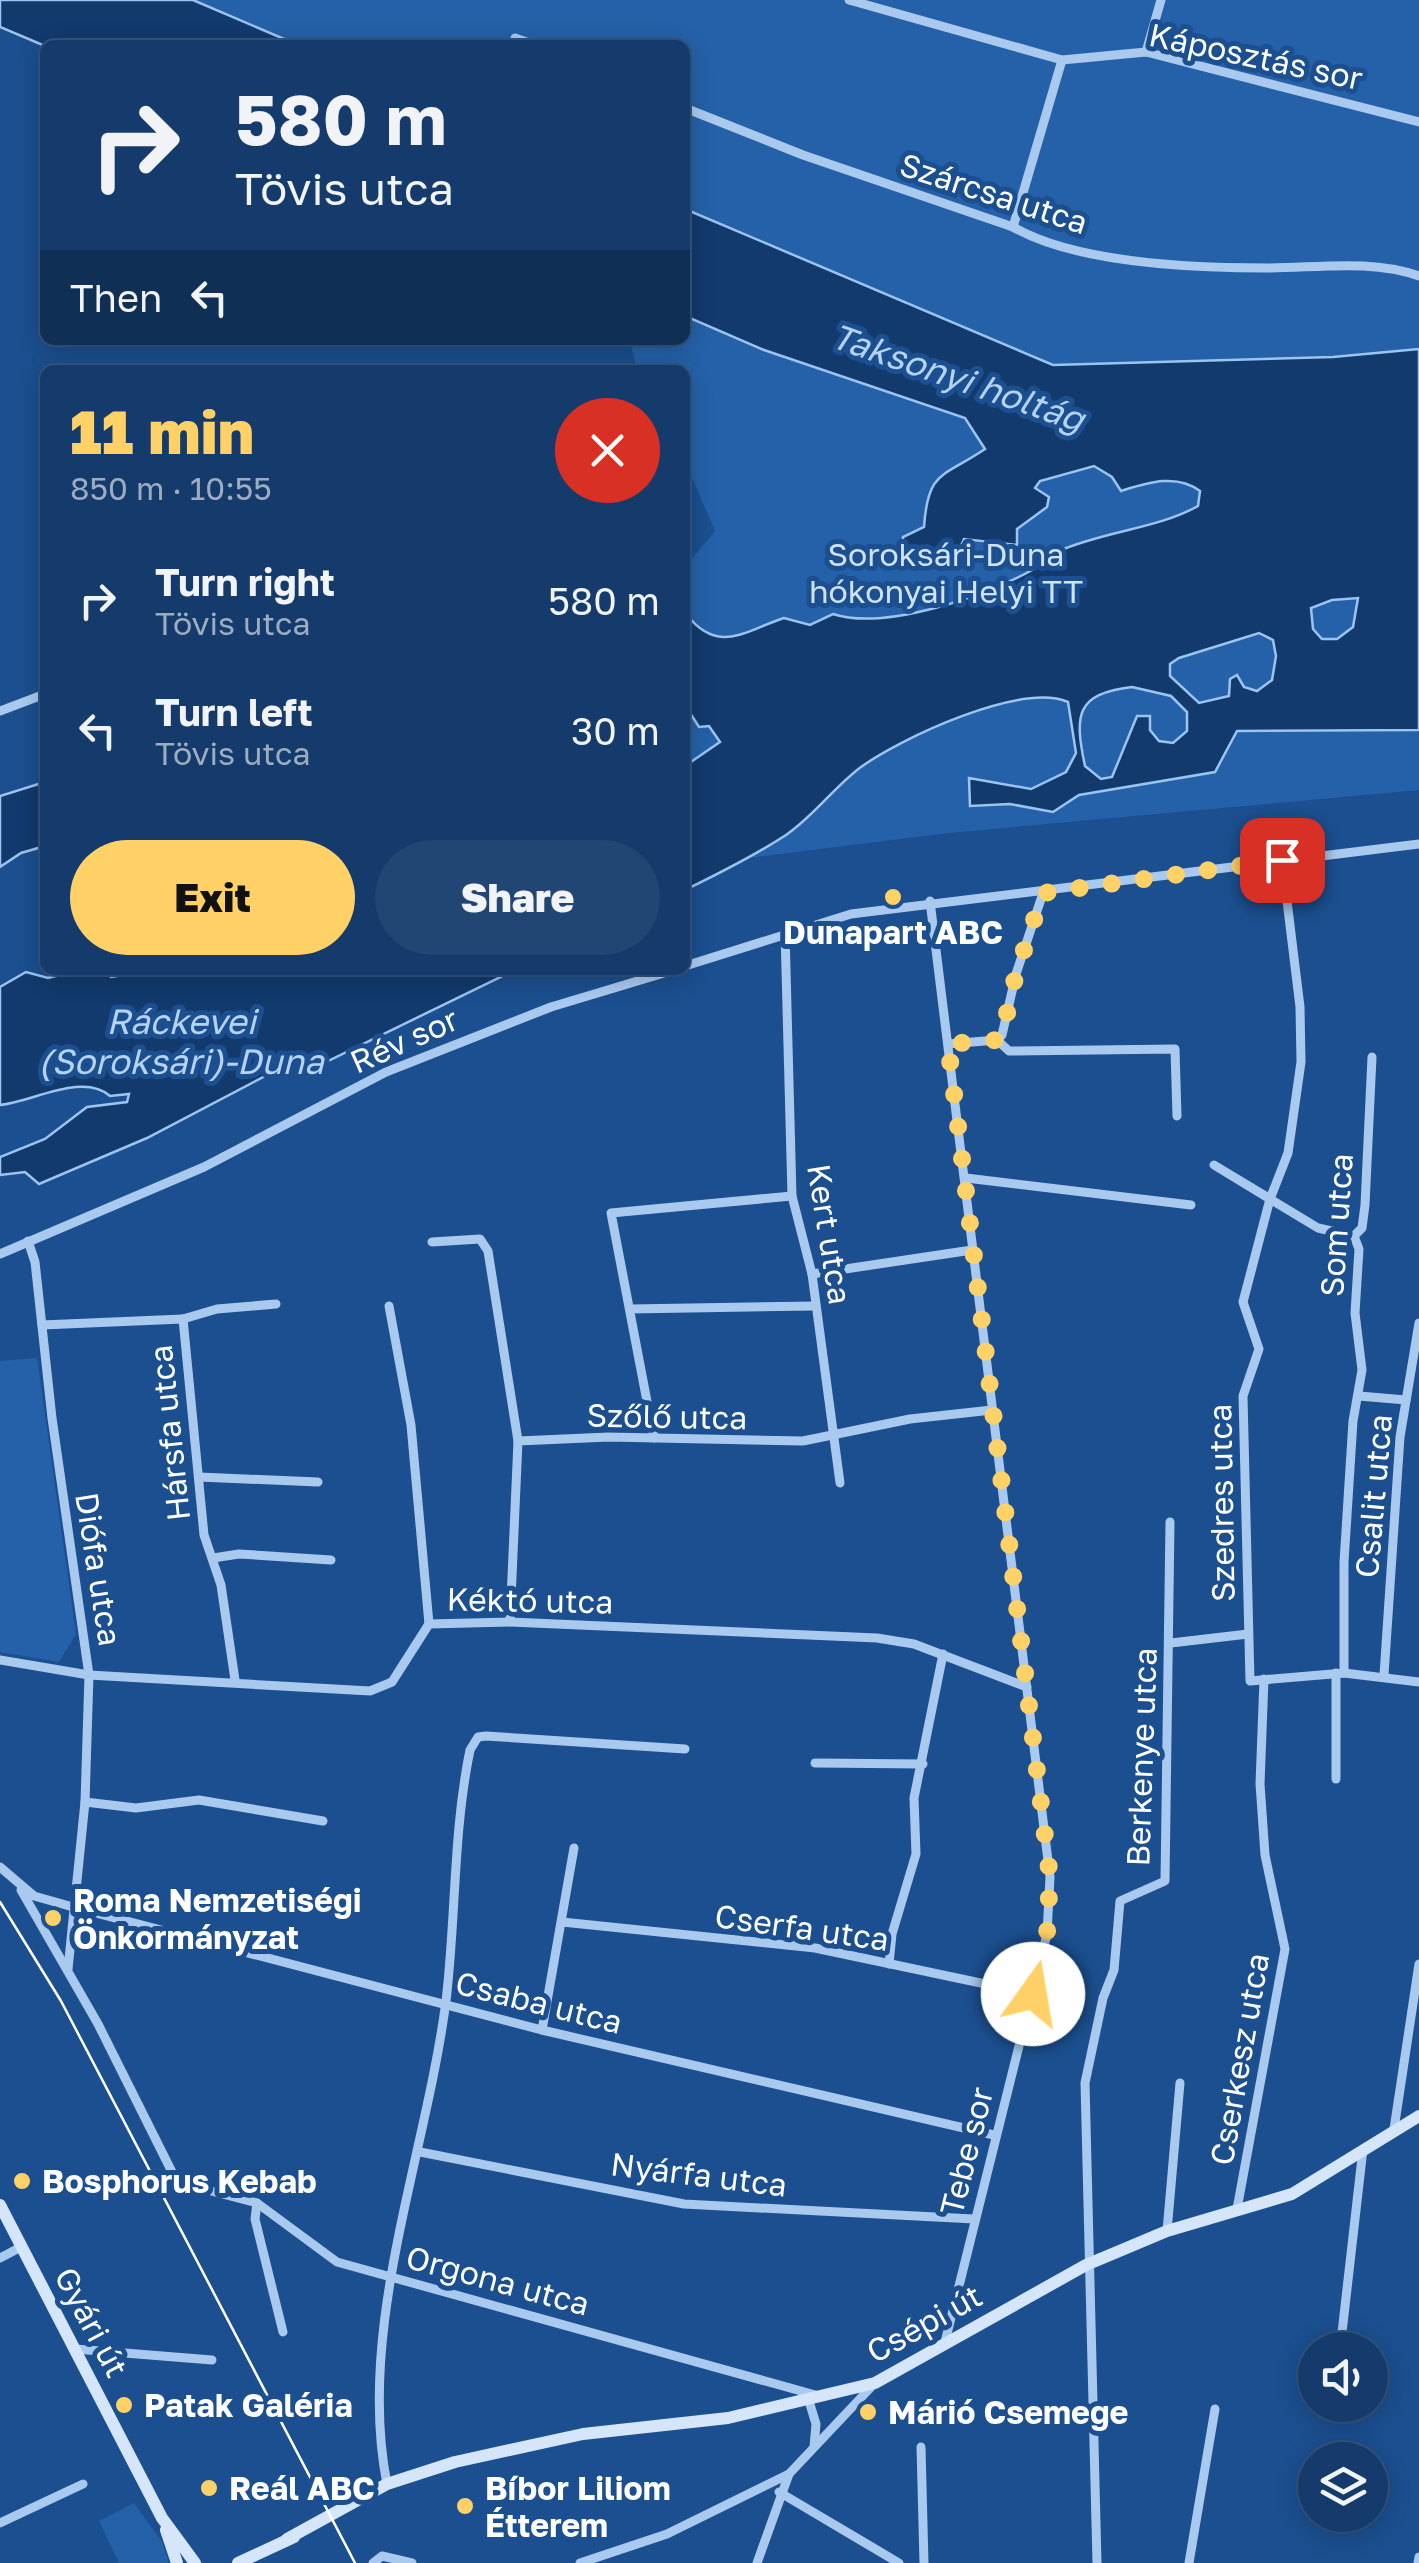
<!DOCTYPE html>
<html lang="en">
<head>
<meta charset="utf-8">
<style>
	:root { --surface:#143b6b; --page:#214673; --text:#f1f3f6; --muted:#9dadc1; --line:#33557e; --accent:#ffd166 }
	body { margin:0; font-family:"Golos Text",sans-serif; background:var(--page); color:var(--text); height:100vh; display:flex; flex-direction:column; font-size:38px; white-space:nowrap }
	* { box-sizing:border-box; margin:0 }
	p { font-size:32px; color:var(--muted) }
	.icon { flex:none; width:55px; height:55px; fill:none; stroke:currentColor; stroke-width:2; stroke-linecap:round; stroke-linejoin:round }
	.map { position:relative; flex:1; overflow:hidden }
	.drawer { position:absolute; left:40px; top:365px; width:650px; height:610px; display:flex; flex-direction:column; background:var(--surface); border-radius:15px; box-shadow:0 5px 25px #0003,0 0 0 2px var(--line) }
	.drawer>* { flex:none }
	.guide { position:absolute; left:40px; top:40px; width:650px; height:305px; border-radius:15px; box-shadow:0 5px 25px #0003,0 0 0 2px var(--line); background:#143b6b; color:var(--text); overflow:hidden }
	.tools { position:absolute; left:1298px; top:2332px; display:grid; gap:20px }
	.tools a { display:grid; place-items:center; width:90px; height:90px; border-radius:50%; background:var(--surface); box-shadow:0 5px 25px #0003,0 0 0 2px var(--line); font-size:50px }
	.pin { position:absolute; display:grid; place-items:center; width:85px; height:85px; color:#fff; margin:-42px; border-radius:20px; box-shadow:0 5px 15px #0006 }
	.me { position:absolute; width:110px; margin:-55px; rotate:13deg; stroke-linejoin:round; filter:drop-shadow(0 0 8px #0008) }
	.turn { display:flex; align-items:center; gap:35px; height:210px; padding:0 30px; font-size:45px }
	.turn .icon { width:130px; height:130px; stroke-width:2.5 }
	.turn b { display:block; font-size:70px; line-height:85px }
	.then { display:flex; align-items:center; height:95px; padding:0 30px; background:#0003; gap:20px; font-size:38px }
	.round { display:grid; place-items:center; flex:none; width:105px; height:105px; border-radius:52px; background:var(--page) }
	.headline { display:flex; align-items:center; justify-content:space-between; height:170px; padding:0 30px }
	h1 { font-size:60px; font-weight:800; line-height:75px; color:var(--accent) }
	.action { display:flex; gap:20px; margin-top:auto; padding:20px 30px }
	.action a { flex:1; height:115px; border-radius:60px; background:var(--accent); color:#111; font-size:40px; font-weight:800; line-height:115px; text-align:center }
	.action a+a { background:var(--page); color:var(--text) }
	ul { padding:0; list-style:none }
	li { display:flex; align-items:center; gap:30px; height:130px; padding:0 30px }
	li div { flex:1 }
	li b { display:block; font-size:38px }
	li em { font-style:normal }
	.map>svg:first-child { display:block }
</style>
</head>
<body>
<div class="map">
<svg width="1419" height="2563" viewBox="0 0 1419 2563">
	<rect width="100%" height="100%" fill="#1b4f8f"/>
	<g fill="#2461a8">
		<polygon points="0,0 1419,0 1419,790 949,833 748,858 685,890 685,567 715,531 685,461 685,370 637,370 630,340 685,340 685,45 45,46 0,27"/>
		<polygon points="37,1358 76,1634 59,1662 0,1652 0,1361"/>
		<polygon points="134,2503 162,2542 169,2563 119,2563 99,2521"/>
	</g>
	<g fill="#123a6d" stroke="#9cc4f0" stroke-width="2.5" fill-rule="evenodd">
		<polygon points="0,0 193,0 298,45 45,46 0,27"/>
		<path d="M685,209L1053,365L1333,357L1419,349V730L1237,731L1215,772L1079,795L1053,812L1010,804L970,806L969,778L1031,789L1066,772L1076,753L1068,702C1021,682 901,738 861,767C834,787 814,816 786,835C754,856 720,873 685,890V766L720,742L709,726L699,727L685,705V567L690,565L686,614C719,656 746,630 784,618L810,625L833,614C885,631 986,596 1034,569C1043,564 1050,555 1059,551C1104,531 1157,529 1198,506L1200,491C1176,473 1147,483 1121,491L1112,477L1094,466L1040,481L1035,488L1049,497L1047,507L1017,529V545L964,539L957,555L935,562L903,546V537L924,527C928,470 942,478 985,449L965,418L764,350L685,316ZM1358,598L1353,627L1337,639H1322L1313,629L1311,608L1332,600ZM1259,633L1273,640L1276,656L1272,680L1257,691L1244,687L1237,675L1230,679L1229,696L1199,703L1170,676V664L1179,658ZM1132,687L1171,696L1187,712V731L1173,743L1159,741L1150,730V716H1137L1112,777L1101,779L1085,766C1074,714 1076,694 1132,687Z"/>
		<polygon points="45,782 45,846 21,853 0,867 0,796"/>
		<path d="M80,970H104L111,977L157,970H515L328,1061L290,1063L147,1138L39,1184L25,1172L0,1175V1157L45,1139L87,1107L127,1102L129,1094L110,1096C83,1072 32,1102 0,1105V987L26,972L48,978Z"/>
	</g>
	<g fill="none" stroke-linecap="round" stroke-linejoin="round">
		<g stroke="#a9c9ee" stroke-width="9">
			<polyline points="849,0 1062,60 1146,52 1419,122"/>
			<polyline points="515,38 535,45"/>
			<polyline points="1146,52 1161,0"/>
			<path d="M685,108L803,155L1013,227C1077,264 1194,268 1267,268C1317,268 1371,259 1419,276"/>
			<polyline points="1013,227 1062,60"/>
			<polyline points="0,711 45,694"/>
			<polyline points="1282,860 1300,1007 1301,1062 1288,1153 1270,1199 1243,1302 1259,1349 1243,1396 1250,1681 1344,1673 1419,1682"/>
			<polyline points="930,901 1050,1877 1047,1934 945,2342"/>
			<polyline points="785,932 792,1196 812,1274 840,1483"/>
			<polyline points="685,966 851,914 1419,844"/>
			<polyline points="997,1040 1009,1051 1175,1049 1177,1116"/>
			<polyline points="948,1044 997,1040 1002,1035 1016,974 1043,893"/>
			<polyline points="1214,1165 1318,1228 1354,1236"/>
			<polyline points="966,1178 1191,1205"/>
			<polyline points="28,1241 35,1262 52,1418 89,1675 85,1802 68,1969"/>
			<polyline points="432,1242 480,1239 488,1251 518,1441"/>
			<polyline points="0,1254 204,1167 386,1072 551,1007 674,970"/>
			<polyline points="812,1274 972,1250"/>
			<polyline points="389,1306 411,1425 429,1624"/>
			<polyline points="630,1309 816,1306"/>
			<polyline points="183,1319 217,1309 276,1304"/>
			<polyline points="42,1325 183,1319 204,1535 221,1585 235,1680"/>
			<polyline points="1359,1396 1406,1400"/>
			<polyline points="654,1438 611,1213 792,1196"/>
			<polyline points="199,1477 318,1482"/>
			<polyline points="213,1558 239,1554 331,1560"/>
			<polyline points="510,1622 518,1441 609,1437 803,1441 910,1419 992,1410"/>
			<polyline points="1171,1643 1248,1634"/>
			<polyline points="0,1660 89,1675 370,1691 392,1682 429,1624 510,1622 877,1638 914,1644 1027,1687"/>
			<polyline points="1344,1673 1344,1562 1353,1421 1362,1370 1355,1313 1359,1249 1354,1236 1362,1228 1365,1205 1372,1057"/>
			<polyline points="1384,1675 1400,1437 1419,1323"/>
			<polyline points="815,1763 923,1764"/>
			<polyline points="1336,1779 1336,1673"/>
			<polyline points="85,1802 136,1808 199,1800 323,1821"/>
			<polyline points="0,1867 34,1896 73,1907 542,2030 994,2135"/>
			<polyline points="21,1890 98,2024 177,2182 257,2203 337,2262 819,2396"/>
			<polyline points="562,1922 815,1948 1033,1994"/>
			<polyline points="889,1964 892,1934 916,1854 914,1798 943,1654"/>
			<polyline points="542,2030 574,1848"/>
			<polyline points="1394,2129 1419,1964"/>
			<polyline points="420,2152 684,2204 974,2219"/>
			<polyline points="257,2203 255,2219 283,2332"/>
			<polyline points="1237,2209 1285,1949 1265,1855 1260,1784 1264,1679"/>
			<polyline points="1167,2231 1180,2083"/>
			<polyline points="0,2258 21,2247"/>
			<polyline points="75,2349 212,2360"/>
			<polyline points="1340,2350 1363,2149"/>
			<polyline points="809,2401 816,2424 814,2447"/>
			<polyline points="921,2447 924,2563"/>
			<path d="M387,2484C356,2329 426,2155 446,2001C456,1918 453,1832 470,1750L478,1737L486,1736L685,1749"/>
			<polyline points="779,2492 899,2563"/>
			<polyline points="0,2523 83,2484"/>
			<polyline points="373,2563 382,2556 412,2563"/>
			<polyline points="580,2563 667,2534 789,2474"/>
			<polyline points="757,2563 789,2474 873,2385"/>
			<polyline points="1097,2563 1085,2083 1103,1998 1114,1970 1120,1901 1165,1881 1170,1522"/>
			<polyline points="1189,2563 1215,2409"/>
			<polyline points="1418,2563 1419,2557"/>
		</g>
		<g stroke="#d6e6fa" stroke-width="12">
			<polyline points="0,2205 162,2518 195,2563"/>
			<polyline points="166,2530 177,2563"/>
			<polyline points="287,2539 387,2484 455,2462 583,2434 728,2418 875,2383 1086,2265 1167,2231 1292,2194 1419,2116"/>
			<polyline points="238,2563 294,2537"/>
		</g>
		<polyline stroke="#fff" stroke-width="2.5" points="0,1902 61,2001 355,2563"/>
	</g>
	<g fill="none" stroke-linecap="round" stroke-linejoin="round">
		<polyline stroke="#ffd166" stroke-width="18" stroke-dasharray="0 32.4" points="1033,1994 1047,1934 1050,1877 948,1044 996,1040 1002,1035 1016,974 1043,893 1282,860"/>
	</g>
	<g fill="#ffd166" stroke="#1b4f8f" stroke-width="4">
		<circle cx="893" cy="897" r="10"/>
		<circle cx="53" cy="1918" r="10"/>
		<circle cx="22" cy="2181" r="10"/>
		<circle cx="124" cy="2405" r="10"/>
		<circle cx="868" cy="2412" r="10"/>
		<circle cx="209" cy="2488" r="10"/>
		<circle cx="465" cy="2506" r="10"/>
	</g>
	<g text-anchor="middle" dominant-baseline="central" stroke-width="10" stroke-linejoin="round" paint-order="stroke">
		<g font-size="32" fill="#fff" stroke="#1b4f8f">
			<text transform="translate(1256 56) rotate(12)">Káposztás sor</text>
			<text transform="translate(994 193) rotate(18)">Szárcsa utca</text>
			<text transform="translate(404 1040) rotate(-24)">Rév sor</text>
			<text transform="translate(1336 1225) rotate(-86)">Som utca</text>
			<text transform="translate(830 1234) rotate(81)">Kert utca</text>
			<text transform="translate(667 1416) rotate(1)">Szőlő utca</text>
			<text transform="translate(169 1433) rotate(-96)">Hársfa utca</text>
			<text transform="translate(1373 1496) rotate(-85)">Csalit utca</text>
			<text transform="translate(1221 1503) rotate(-91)">Szedres utca</text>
			<text transform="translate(99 1569) rotate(81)">Diófa utca</text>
			<text transform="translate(530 1600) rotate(1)">Kéktó utca</text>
			<text transform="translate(1141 1757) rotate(-88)">Berkenye utca</text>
			<text transform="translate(802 1927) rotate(8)">Cserfa utca</text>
			<text transform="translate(539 2002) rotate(14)">Csaba utca</text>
			<text transform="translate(1239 2059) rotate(-80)">Cserkesz utca</text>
			<text transform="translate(966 2151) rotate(-76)">Tebe sor</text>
			<text transform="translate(699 2174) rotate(7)">Nyárfa utca</text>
			<text transform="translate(498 2280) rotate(15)">Orgona utca</text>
			<text transform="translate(92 2322) rotate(62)">Gyári út</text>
			<text transform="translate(924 2323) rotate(-29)">Csépi út</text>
		</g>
		<g font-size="32" fill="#cfe3fa" stroke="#1b4f8f">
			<text x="946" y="554">Soroksári-Duna<tspan x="946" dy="37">hókonyai Helyi TT</tspan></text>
		</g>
		<g font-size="32" font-weight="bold" fill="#fff" stroke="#1b4f8f" text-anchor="start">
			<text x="893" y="932" text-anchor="middle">Dunapart ABC</text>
			<text x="73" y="1900">Roma Nemzetiségi<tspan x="73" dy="37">Önkormányzat</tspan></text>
			<text x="42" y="2181">Bosphorus Kebab</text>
			<text x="144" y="2405">Patak Galéria</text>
			<text x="888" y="2412">Márió Csemege</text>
			<text x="229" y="2488">Reál ABC</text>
			<text x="485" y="2488">Bíbor Liliom<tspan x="485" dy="37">Étterem</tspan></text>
		</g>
		<g font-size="35" font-style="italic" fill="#b5d3f5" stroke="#1b4f8f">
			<text transform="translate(958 377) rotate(19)">Taksonyi holtág</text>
			<text x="181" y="1021">Ráckevei<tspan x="181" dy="40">(Soroksári)-Duna</tspan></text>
		</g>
	</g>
</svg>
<div class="tools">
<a><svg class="icon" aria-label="sound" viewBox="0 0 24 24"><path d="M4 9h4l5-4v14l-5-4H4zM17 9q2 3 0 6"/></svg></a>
<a><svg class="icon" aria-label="layers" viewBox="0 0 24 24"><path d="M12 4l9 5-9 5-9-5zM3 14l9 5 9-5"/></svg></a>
</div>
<div class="pin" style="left:1282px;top:860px;background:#d93025"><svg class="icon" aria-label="arrive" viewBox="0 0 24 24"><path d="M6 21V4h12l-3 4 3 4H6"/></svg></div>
<svg class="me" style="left:1033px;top:1994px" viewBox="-20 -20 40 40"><circle r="19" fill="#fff"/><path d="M0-13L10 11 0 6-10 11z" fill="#ffd166"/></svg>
<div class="guide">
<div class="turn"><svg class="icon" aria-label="right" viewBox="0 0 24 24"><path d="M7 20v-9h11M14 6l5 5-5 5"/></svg><div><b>580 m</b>Tövis utca</div></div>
<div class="then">Then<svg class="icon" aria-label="left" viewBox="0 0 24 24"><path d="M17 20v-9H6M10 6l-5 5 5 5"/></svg></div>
</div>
<section class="drawer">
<div class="headline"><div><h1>11 min</h1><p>850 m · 10:55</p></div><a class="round" style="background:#d93025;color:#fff"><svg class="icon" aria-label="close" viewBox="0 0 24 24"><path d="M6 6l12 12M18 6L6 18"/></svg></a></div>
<ul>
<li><svg class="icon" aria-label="right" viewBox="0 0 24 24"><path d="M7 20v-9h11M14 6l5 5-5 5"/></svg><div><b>Turn right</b><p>Tövis utca</p></div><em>580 m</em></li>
<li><svg class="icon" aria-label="left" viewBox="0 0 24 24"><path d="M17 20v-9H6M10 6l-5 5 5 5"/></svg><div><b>Turn left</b><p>Tövis utca</p></div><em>30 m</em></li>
</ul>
<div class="action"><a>Exit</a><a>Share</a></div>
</section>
</div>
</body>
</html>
